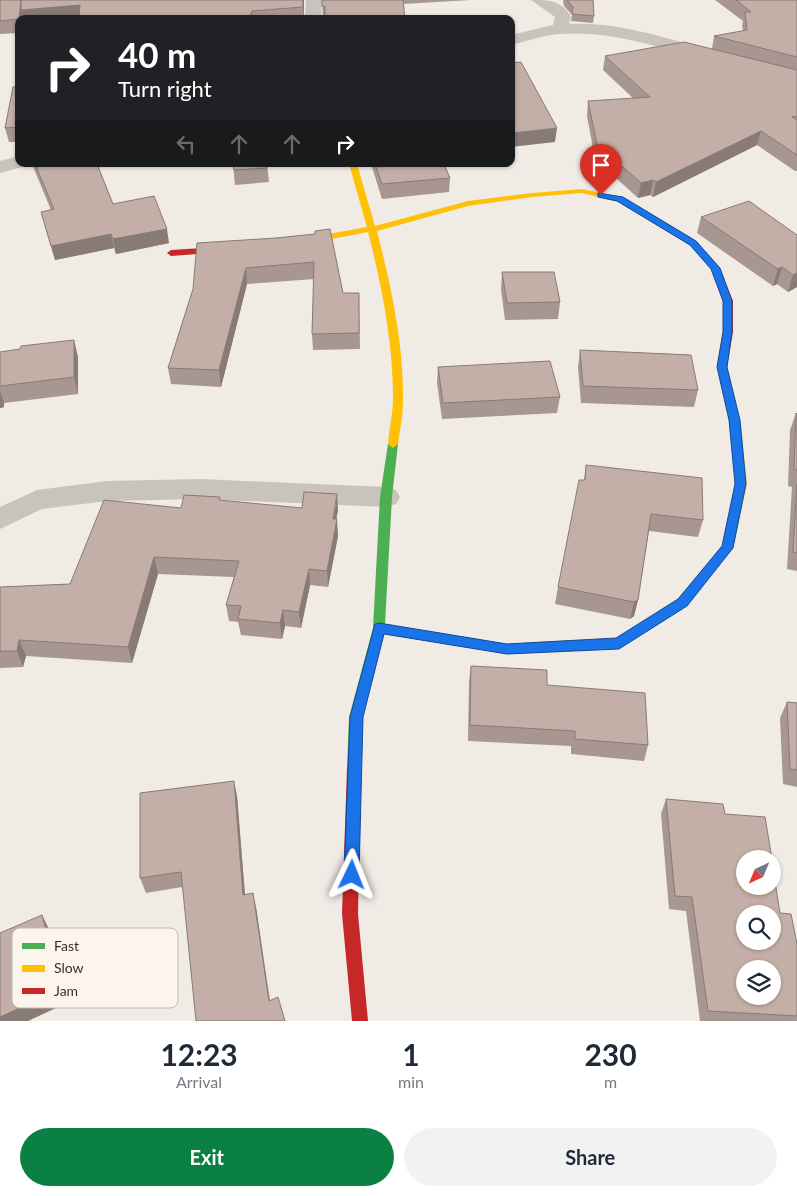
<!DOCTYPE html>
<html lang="en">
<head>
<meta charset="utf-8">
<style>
	:root { --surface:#fff; --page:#f2f2f3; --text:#1f2937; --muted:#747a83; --accent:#0b8043 }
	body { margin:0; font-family:Lato,sans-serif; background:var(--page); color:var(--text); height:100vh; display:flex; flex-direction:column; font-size:19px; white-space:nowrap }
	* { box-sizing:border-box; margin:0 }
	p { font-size:16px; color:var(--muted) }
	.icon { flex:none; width:28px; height:28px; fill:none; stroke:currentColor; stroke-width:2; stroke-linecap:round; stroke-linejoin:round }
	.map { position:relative; height:1021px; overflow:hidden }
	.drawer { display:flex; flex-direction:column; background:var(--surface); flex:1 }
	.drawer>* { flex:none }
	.hud { position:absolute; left:15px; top:15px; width:500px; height:152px; border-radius:10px; box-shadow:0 1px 4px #0004; background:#202124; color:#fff; overflow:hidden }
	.needle { width:32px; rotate:224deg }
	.controls { position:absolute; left:736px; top:850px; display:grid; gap:10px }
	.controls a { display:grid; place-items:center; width:45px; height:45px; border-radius:50%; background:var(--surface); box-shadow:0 1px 4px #0004; font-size:25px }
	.pin { position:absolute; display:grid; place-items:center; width:42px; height:42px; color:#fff; margin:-51px -21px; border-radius:50% 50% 50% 0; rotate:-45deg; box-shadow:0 0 5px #0007 }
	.pin .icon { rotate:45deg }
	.me { position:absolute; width:55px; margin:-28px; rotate:2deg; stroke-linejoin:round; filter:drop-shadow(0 0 4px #0008) }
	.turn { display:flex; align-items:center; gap:18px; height:105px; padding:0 20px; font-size:22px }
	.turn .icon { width:65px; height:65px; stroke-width:2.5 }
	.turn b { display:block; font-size:35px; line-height:42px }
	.lanes { display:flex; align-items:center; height:48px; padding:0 20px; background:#0003; justify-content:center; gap:25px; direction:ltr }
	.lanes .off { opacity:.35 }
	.eta { display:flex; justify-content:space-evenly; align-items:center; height:85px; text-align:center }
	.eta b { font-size:30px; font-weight:700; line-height:35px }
	.action { display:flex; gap:10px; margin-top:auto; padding:10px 20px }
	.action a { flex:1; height:58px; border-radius:30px; background:var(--accent); color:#fff; font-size:20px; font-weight:700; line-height:58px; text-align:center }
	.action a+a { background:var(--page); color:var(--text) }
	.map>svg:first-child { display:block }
</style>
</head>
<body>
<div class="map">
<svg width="797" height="1021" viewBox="0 0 797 1021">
	<rect width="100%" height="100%" fill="#f0ebe5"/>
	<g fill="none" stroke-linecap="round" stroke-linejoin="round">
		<g fill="#c9c3be" fill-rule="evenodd">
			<polygon points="306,0 322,0 321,19 305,19"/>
			<path d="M531,0C550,0 560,0 571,16L569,24C617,21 665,38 710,50L713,54L710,58L704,59C657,47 610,30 560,34C544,35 528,41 511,45V35L553,25L555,17Z"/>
			<polygon points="19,156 19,164 28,164 26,166 0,173 0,161"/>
			<polygon points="201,479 386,487 396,490 400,497 396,504 386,507 201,499 107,501 42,509 0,529 0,507 37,490 107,481"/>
		</g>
		<polygon fill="#4caf50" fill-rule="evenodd" points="393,440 398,444 392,497 385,624 507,644 536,642 540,643 542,647 540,651 536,652 507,654 384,634 363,717 361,768 359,772 354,774 349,772 347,768 349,717 373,628 380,497 388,444"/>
		<g fill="#ffc107" fill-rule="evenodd">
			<path d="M349,164H357L375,226L468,201L532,193L582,189L625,198L626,200L622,203L582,193L532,197L468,206L377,231C391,286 404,344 403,402C403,416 400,430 398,444L393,448L388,444C389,429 393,414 393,398C393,342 382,287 368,232L295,246L291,243L295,240L367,227Z"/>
			<polygon points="736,424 741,428 747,484 733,548 686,606 619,648 536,652 532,651 530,647 532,643 536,642 617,638 678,600 722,547 735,484 731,428"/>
		</g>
		<g fill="#c62828" fill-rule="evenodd">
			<polygon points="622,197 696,241 720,269 733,301 733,332 727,367 741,428 740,431 732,431 731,428 717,367 723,332 723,301 712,270 690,245 619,202 618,200"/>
			<polygon points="234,246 238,249 237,251 171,256 167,253 171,250"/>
			<polygon points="354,762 359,764 361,768 358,914 368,1021 352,1021 342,914 347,768 349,764"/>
		</g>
	</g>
	<g fill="#a89690">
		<polygon points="0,0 304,0 304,19 19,19 19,33 0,34"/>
		<polygon points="322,0 471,0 403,4 405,19 323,19"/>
		<polygon points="563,0 593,0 594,16 593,23 571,21 572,15 564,6"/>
		<polygon points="715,0 797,0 797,171 795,171 757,145 653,197 650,195 638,198 595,159 587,116 588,101 634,99 603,70 605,56 712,49 714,36 743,31 742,25 743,21"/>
		<polygon points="19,86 19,142 9,142 5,128"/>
		<polygon points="32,164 97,164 113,204 169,243 116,254 114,248 55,260 41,212 51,210"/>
		<polygon points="233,164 267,164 269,182 235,185"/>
		<polygon points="367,164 444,164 450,178 449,192 382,199 372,167 369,167"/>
		<polygon points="701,217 789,230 797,235 797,287 788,292 777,284 773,286 697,233"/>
		<polygon points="315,234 343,293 359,293 360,349 313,350 312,334 314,279 247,284 221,387 171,384 168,368 193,289 276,238"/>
		<polygon points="502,272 560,302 558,319 505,320 501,289"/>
		<polygon points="580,350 698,390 694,407 581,403 578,367"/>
		<polygon points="0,352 78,357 78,394 4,403 4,407 0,408"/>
		<polygon points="438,367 560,397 557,413 442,419 437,383"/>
		<polygon points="796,413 797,414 797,571 787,569 792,487 788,486 790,430"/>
		<polygon points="586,465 703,520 698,537 649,531 638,600 634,616 630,619 555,604 558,587 584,480"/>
		<polygon points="221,501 302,508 338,510 336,519 338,536 328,587 310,585 301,628 285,626 282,639 241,635 238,622 229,621 226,605 234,577 158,574 132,663 26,656 23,667 0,668 0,587 70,584 181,508"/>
		<polygon points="471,666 547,685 648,745 644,761 571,754 571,746 468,741 469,682"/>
		<polygon points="787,702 797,703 797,787 783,784 780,718"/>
		<polygon points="237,796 245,894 256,907 270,1000 285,1021 182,887 146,893 140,878"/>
		<polygon points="666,799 725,814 797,944 797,1021 700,1021 686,911 669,909 661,814"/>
	</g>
	<g fill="#887a75">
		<polygon points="21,0 80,5 83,18 73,19 19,19"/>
		<polygon points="303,0 304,0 304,19 303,7"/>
		<polygon points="252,11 252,19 249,19"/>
		<polygon points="557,128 555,142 511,147 512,133"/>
		<polygon points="761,131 757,145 653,197 656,182"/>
		<rect x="369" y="164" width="3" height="3"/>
		<polygon points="653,180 650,195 638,198 641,183"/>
		<polygon points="167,229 169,243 116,254 113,239"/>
		<polygon points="111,234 114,248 55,260 51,246"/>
		<polygon points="782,267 777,284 773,286 778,269"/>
		<polygon points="246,268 247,284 221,387 219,370"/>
		<polygon points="797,273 797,287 788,292 793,275"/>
		<polygon points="74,340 78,357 78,394 74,377"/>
		<polygon points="0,391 4,403 4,407 0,408"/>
		<polygon points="337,494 338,510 336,521 337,519 338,536 328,587 327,571"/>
		<polygon points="154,557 158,574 132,663 128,647"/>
		<polygon points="309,569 310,585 301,628 299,612"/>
		<polygon points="638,600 634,616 630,619 634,602"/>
		<polygon points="283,610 285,626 282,639 280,623"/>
		<polygon points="19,640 26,656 23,667 17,651"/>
		<polygon points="234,781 237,796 246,909 243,895"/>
		<polygon points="253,893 256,907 271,1013 269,1001"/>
		<polygon points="42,915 49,929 69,1002 28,1021 0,1021 0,1017"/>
	</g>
	<g fill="#c3afa7" stroke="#887a75" fill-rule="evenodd">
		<polygon points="0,0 21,0 19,19 0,21"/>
		<polygon points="21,0 303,0 303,7 252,11 249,19 79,19 80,5 21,10"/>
		<polygon points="322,0 403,0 405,19 325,19 325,6 322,6"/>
		<polygon points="567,0 593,0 594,16 572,14 573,7"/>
		<polygon points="736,0 797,0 797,57 714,36 747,30 745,12 751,12"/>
		<polygon points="684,42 797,70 797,116 792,117 797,120 797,155 761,131 656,182 653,180 641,183 597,144 588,101 650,97 605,56"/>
		<polygon points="521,62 557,128 512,133 511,131 511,63"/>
		<polygon points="19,86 19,127 5,128 13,87"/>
		<polygon points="35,164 97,164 113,204 154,196 167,229 113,239 111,234 51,246 41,212 54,209"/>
		<polygon points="233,164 267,164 267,168 234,170"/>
		<polygon points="375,164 444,164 450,178 382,184"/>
		<polygon points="749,201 797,235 797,273 793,275 782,267 778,269 701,217"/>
		<polygon points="330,229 343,293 359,293 359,333 312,334 314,262 246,268 219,370 168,368 193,289 197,243 276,238 315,234 315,231"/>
		<polygon points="502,272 554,272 560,302 507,303"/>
		<polygon points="74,340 74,377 0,386 0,352 20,349 21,346"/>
		<polygon points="580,350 691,355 698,390 583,386"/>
		<polygon points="550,361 560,397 443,403 438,367"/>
		<polygon points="796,413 797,414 797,470 794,469"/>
		<polygon points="586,465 702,478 703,520 651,514 638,600 634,602 558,587 579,480 585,480"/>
		<polygon points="797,484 797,553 793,552"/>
		<polygon points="304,492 337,494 333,519 337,519 327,571 309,569 299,612 283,610 280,623 238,619 241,606 226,605 239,561 154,557 128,647 19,640 17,651 0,651 0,587 70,584 104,500 181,508 184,495 220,497 219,500 302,508"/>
		<polygon points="471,666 547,670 547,685 645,693 648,745 575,739 575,731 470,725"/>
		<polygon points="787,702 797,703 797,770 790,769"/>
		<polygon points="234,781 243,895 253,893 269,1001 278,997 285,1021 196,1021 181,872 140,878 140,793"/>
		<path d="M666,799L723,804L725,814L765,817L772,859H745V886H772V863L780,913L791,914L797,944V1016L708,1011L692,897L675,896ZM745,914H772V941H745ZM745,969H772V996H745Z"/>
		<polygon points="42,915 62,989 0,1017 0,933"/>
	</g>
	<polygon fill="#1a73e8" stroke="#114b97" points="598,193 623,197 696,241 720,268 732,301 732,332 727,367 740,420 746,484 733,548 687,606 619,649 507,654 384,634 363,717 359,875 357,880 352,882 346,880 344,875 350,717 375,624 379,623 507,644 616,638 678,599 722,546 735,484 729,420 717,367 723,332 723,301 711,269 690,245 617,201 598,197"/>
	<rect x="12" y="928" width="166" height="80" rx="8" fill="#fbf5ee" stroke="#c1bab4" stroke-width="1"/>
	<rect x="22" y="943" width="23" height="6" fill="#4caf50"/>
	<rect x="22" y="965" width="23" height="7" fill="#ffc107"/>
	<rect x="22" y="988" width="23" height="6" fill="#c62828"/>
	<g font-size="14" fill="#3b302b">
		<text x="54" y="951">Fast</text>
		<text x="54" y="973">Slow</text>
		<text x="54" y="996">Jam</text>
	</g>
</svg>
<div class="controls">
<a><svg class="needle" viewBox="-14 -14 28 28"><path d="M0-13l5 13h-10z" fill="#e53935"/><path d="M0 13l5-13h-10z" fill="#747a83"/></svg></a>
<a><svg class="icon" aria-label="search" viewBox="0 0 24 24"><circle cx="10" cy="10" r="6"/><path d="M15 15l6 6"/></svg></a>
<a><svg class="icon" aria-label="layers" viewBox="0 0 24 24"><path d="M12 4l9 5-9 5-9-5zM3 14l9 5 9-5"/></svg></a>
</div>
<div class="pin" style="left:601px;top:195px;background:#d93025"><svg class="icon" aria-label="arrive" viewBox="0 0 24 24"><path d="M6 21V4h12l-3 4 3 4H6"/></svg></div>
<svg class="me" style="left:352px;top:875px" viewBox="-20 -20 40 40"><path d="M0-17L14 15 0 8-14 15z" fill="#1a73e8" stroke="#fff" stroke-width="4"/></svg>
<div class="hud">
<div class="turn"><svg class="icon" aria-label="right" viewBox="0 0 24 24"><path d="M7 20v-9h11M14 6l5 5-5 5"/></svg><div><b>40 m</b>Turn right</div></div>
<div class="lanes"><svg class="icon off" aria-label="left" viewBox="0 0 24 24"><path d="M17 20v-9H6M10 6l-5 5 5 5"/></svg><svg class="icon off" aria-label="ahead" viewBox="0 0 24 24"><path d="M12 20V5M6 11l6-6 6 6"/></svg><svg class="icon off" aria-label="ahead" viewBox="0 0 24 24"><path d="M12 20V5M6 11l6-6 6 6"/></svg><svg class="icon" aria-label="right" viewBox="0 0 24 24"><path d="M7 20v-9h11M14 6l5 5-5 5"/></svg></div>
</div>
</div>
<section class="drawer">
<div class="eta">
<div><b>12:23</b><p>Arrival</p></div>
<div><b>1</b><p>min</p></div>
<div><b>230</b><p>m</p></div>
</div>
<div class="action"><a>Exit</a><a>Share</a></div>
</section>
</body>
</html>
